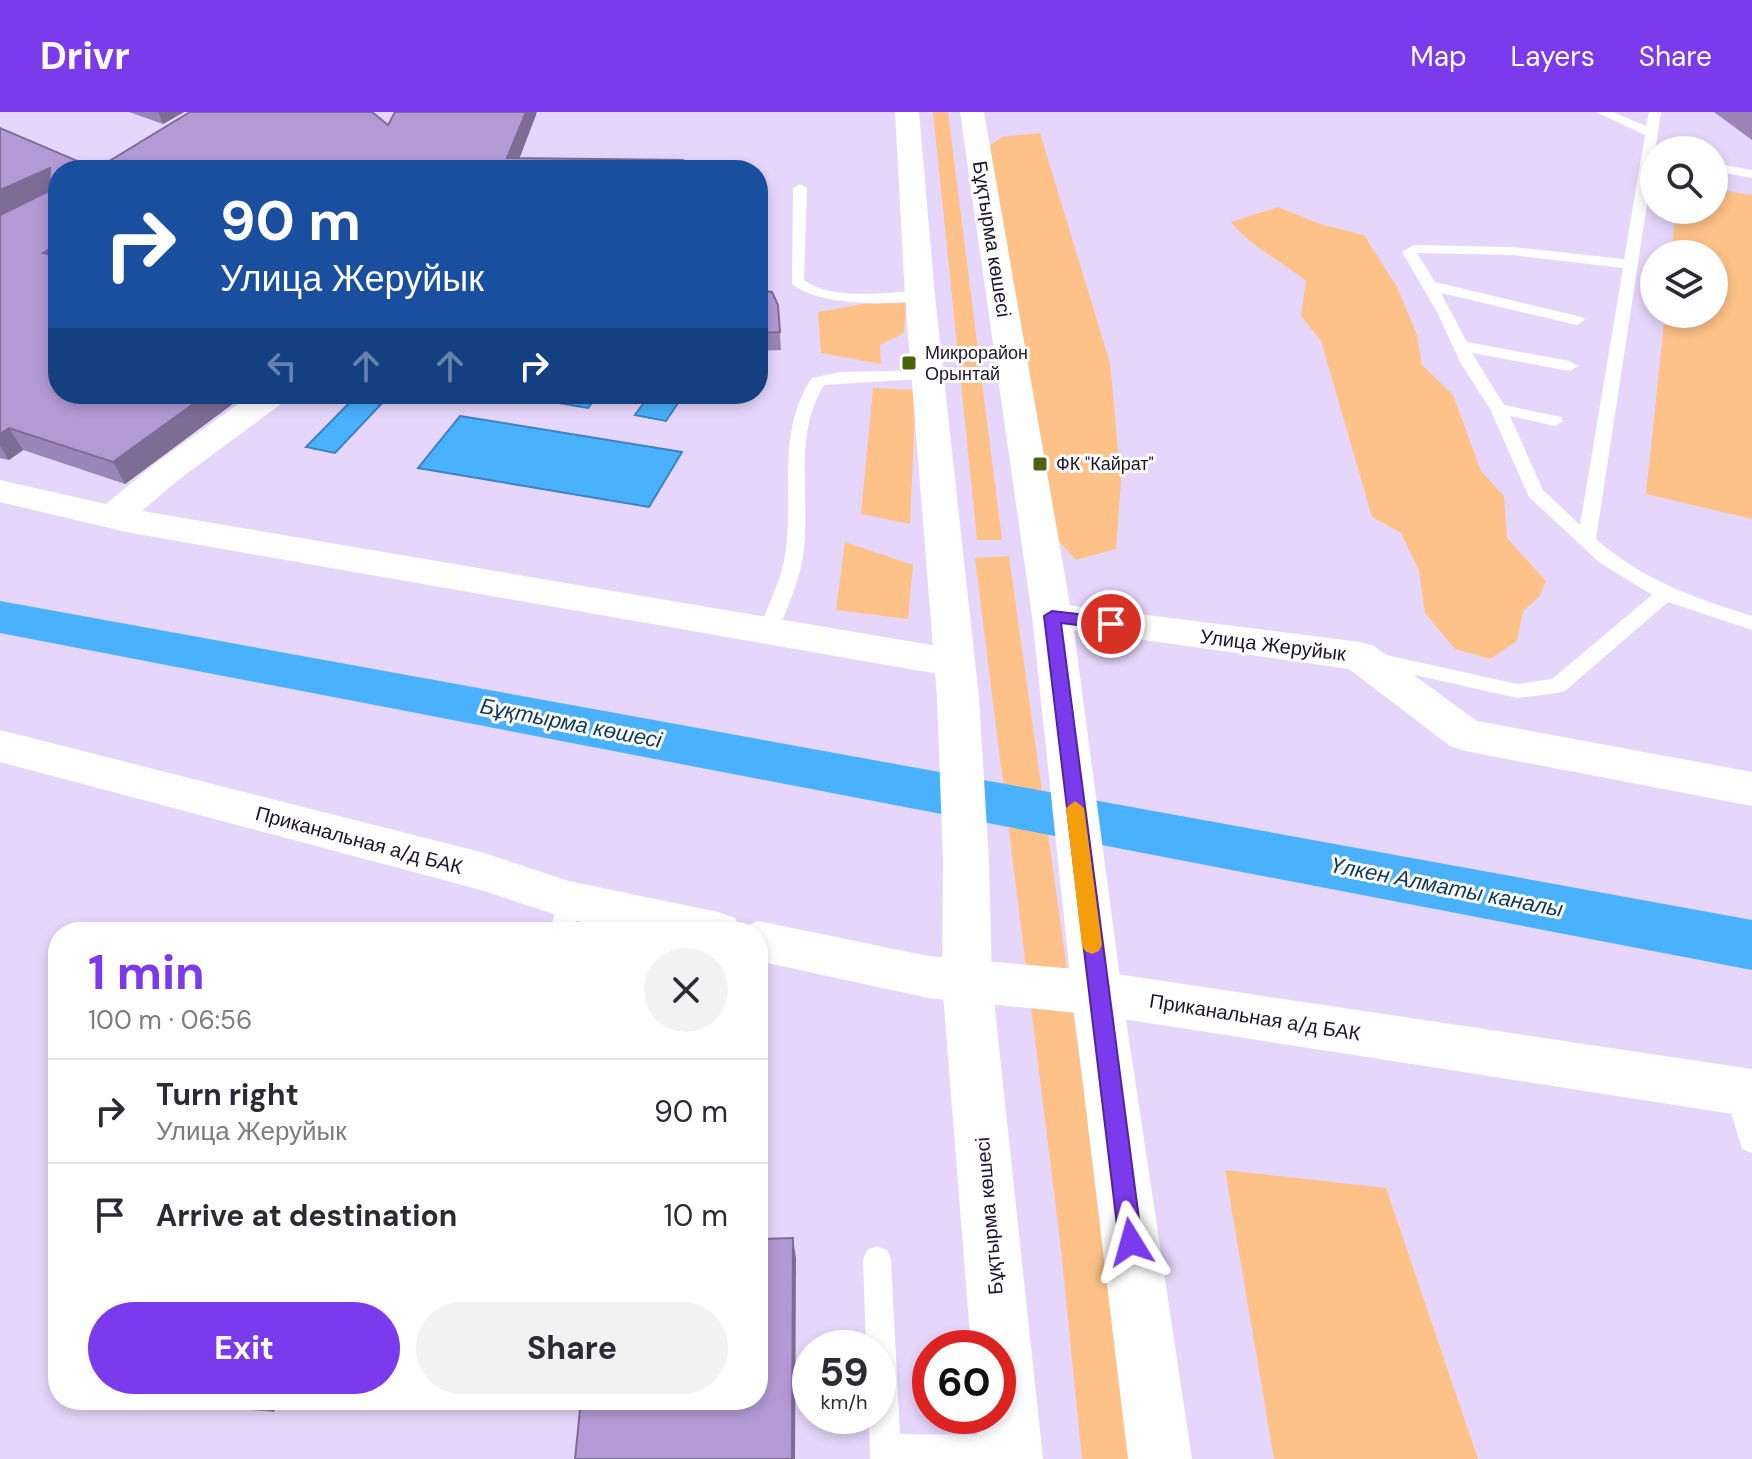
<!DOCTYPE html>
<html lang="en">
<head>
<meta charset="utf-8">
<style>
	:root { --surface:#fff; --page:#f2f2f3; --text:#2b2b33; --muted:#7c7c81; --line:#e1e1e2; --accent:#7c3aed }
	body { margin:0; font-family:"DM Sans",sans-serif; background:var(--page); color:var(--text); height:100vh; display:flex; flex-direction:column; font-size:30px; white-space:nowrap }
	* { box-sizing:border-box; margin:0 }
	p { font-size:26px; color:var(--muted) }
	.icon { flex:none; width:44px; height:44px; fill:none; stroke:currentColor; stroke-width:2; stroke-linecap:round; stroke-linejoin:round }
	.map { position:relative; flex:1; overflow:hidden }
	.drawer { position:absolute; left:48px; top:810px; width:720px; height:488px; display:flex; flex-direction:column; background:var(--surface); border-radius:32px; box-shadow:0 4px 12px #0003 }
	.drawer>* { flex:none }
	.hud { position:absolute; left:48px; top:48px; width:720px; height:244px; border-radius:32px; box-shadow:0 4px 12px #0003; background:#1a4fa0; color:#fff; overflow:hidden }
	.tools { position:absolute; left:1640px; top:24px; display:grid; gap:16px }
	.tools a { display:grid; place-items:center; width:88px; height:88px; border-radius:50%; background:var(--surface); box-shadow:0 4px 12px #0003; font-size:40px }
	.speed { position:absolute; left:792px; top:1218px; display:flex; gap:16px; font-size:40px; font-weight:700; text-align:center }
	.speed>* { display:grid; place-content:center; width:104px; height:104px; border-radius:50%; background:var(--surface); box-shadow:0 4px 12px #0003; line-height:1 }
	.speed small { font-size:20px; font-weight:400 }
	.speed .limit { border:12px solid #d22; background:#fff; color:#111 }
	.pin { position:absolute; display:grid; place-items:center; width:68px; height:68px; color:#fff; margin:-34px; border:4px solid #fff; border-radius:50%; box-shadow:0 2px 8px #0007 }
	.me { position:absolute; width:88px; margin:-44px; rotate:352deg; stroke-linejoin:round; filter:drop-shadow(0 0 6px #0008) }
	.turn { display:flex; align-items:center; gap:28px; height:168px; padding:0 40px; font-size:36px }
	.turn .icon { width:104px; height:104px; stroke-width:2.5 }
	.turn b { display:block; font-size:56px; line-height:68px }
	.lanes { display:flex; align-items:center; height:76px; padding:0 40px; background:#0003; justify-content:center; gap:40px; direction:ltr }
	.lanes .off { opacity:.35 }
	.round { display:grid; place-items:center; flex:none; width:84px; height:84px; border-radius:42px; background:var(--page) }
	.overview { display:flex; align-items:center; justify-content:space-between; height:136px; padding:0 40px }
	h1 { font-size:48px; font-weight:700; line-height:60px; color:var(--accent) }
	.cta { display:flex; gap:16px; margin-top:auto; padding:16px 40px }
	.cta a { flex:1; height:92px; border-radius:48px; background:var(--accent); color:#fff; font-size:32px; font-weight:700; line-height:92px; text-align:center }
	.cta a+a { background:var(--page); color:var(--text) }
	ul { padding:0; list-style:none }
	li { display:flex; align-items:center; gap:24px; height:104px; padding:0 40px; border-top:2px solid var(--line) }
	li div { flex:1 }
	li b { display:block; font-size:30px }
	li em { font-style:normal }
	header { display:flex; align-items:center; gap:48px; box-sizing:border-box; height:112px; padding:0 40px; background:var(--accent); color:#fff }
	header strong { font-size:38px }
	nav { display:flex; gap:44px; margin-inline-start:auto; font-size:28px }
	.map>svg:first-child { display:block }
</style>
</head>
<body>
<header>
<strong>Drivr</strong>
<nav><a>Map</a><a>Layers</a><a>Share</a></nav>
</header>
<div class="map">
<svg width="1752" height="1347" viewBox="0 0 1752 1347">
	<rect width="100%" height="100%" fill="#e6d6fb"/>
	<g fill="#fec288">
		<polygon points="933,0 948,0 1002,428 977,428"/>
		<polygon points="1040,21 1110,251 1121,370 1116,437 1076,448 1051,421 985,37 1002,25"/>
		<polygon points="1714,77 1752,83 1752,407 1646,382 1665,202 1714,202 1714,142 1671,142 1676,98 1714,98"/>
		<path d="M1278,95L1320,112L1364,123L1397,175L1417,223L1422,253L1453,283L1481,359L1504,384L1507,426L1546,469L1539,485L1523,499L1517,529L1490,547L1455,537L1425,501L1419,459L1401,421L1372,405L1321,229L1301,204L1306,169C1282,150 1249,133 1231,110Z"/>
		<polygon points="906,191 904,221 880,233 881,252 821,241 818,200 863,192"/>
		<polygon points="873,276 916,278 910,412 861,402"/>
		<polygon points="845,430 913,453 908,507 836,498"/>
		<polygon points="1009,444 1107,1142 1130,1347 1082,1347 1061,1137 975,446"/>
		<polygon points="1225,1058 1386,1076 1478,1347 1274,1347"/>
	</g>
	<g fill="#49b1fe" stroke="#3c82bf" stroke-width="2">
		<polygon points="358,282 387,286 335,341 306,335"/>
		<polygon points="526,282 599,282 588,296 524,285"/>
		<polygon points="650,282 684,282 666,309 635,303"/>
		<polygon points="460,304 682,340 649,395 418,356"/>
	</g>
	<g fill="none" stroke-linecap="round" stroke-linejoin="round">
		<polygon fill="#49b1fe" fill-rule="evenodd" points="0,489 1752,808 1752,858 0,521"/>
		<g fill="#fff" fill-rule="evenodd">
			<path d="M1596,0H1613L1646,14L1649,0H1661L1596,427C1642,468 1695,486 1752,504V518L1668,490L1565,579L1558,581L1517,586L1366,552L1363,547L1366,542L1373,540L1517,572L1552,567L1652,483L1599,450L1529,385L1490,297L1461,252L1438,202L1402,140L1414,133L1512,135L1624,147L1645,23ZM1417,141L1512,143L1623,156L1580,413L1543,378L1510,304L1555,314L1563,309L1561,305L1504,293L1472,241L1570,259L1578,254L1570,249L1467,230L1441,181L1577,213L1585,208L1582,205L1435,170Z"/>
			<polygon points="1714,51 1752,58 1752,66 1714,59"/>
			<path d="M800,72L807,76L804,168C830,189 888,180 920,179L925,181V187C892,194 818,194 792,172L793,76Z"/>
			<path d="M930,258L938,263L936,266L824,273C793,324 810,381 804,437C801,466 788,493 778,520L775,525H761L758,520C768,493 782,467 786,438C793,379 777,322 810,269L812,266L840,260Z"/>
			<polygon points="569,778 577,781 581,788 573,820 549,820 561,781"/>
			<polygon points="1737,966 1746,969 1752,984 1752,1041 1742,1037 1724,978 1728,969"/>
			<polygon points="877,1134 887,1138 891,1148 900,1322 1008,1323 1019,1328 1024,1339 1020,1347 870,1347 869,1304 878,1304 878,1236 866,1236 863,1148 867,1138"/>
		</g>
		<g fill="#fff" fill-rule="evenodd">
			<polygon points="252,282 289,282 285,289 177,369 142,399 955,537 969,541 975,551 969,561 955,565 126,420 0,390 0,368 106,392 153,353"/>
			<polygon points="1052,491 1360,530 1374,534 1477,609 1752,660 1752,694 1465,639 1450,634 1349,557 1038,513 1032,504 1038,495"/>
		</g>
		<polygon fill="#fff" fill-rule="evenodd" points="0,618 481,740 569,769 718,800 735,806 740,816 758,809 928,844 1097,859 1752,957 1752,1005 1097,903 928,886 758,849 758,820 626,820 569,807 481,778 0,650"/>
		<g fill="#fff" fill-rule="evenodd">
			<polygon points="895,0 919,0 935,184 979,586 989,749 992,869 1043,1347 979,1347 976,1304 998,1304 998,1236 971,1236 942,869 943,749 937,586 905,184"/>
			<polygon points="960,0 984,0 1072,504 1122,881 1192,1347 1128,1347 1072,881 1032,504"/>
		</g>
	</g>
	<g fill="#9b84b7">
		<polygon points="129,0 184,0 163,12"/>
		<polygon points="1714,0 1752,0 1752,28"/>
		<polygon points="536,3 519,47 683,48 684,58 58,58 58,282 245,282 238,288 125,372 23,338 9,348 0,346 0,16 96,57 388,13"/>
		<polygon points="758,178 778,193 781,238 758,239"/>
		<polygon points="197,1288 278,1288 274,1300 205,1294"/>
	</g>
	<g fill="#7e6c95">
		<polygon points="158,0 184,0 163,12"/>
		<polygon points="526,0 537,0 515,58 507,46"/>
		<polygon points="50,56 58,77 0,104 0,78"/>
		<polygon points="58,132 58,160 43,141"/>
		<polygon points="207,282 245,282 238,288 125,372 113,350"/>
		<polygon points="9,316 23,338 9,348 0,334 0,322"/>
		<polygon points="793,1126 796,1146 795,1347 792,1347"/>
		<polygon points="260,1288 278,1288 274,1300 259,1289"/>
	</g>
	<g fill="#b49ad5" stroke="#7e6c95" stroke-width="2">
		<polygon points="190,0 372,0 388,13 395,0 526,0 507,46 683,48 681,58 58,58 58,132 43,141 58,144 58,282 207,282 113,350 9,316 0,322 0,103 49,79 50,56 0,78 0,16 96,57"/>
		<polygon points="758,178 772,180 778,193 780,220 758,221"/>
		<polygon points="793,1126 792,1347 575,1347 581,1288 758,1288 758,1127"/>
	</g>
	<polygon fill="#7c3aed" stroke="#51269a" stroke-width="2" points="1052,499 1111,506 1119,512 1111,517 1061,511 1142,1130 1139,1138 1131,1141 1122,1138 1119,1130 1044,504"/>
	<polygon fill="#f59e0b" points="1075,689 1084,696 1102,833 1099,839 1092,842 1085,839 1082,833 1066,696"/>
	<g fill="#4a610d" stroke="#fff" stroke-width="3">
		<rect x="901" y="243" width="16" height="16" rx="4"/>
		<rect x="1032" y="344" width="16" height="16" rx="4"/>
	</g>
	<g text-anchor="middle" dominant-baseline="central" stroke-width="6" stroke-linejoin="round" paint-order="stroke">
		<g font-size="18" fill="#1f152b" stroke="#fff" text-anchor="start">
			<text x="925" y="241">Микрорайон<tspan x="925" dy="21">Орынтай</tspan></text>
			<text x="1056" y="352">ФК "Кайрат"</text>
		</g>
		<g font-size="20" fill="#1f152b" stroke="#fff">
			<text transform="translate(992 127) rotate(81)">Бұқтырма көшесі</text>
			<text transform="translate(1273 533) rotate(7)">Улица Жеруйык</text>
			<text transform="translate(359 728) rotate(15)">Приканальная а/д БАК</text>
			<text transform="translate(1255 905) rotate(9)">Приканальная а/д БАК</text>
			<text transform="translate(989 1104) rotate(-95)">Бұқтырма көшесі</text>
		</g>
		<g font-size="22" font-style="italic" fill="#0f3958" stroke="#fff">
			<text transform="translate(571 611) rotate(11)">Бұқтырма көшесі</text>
			<text transform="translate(1447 775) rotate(11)">Үлкен Алматы каналы</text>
		</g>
	</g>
</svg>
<div class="tools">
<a><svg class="icon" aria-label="search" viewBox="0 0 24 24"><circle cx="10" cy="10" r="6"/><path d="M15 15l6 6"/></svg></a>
<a><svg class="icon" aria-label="layers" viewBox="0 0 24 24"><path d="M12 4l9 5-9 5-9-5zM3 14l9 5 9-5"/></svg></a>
</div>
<div class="speed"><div>59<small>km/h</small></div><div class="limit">60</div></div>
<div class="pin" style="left:1111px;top:512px;background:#d93025"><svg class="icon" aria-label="arrive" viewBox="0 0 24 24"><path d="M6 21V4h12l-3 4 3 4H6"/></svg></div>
<svg class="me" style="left:1131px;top:1130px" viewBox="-20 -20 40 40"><path d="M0-17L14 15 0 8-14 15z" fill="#7c3aed" stroke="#fff" stroke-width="4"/></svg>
<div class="hud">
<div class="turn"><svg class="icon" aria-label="right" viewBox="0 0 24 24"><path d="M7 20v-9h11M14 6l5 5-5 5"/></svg><div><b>90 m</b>Улица Жеруйык</div></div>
<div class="lanes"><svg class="icon off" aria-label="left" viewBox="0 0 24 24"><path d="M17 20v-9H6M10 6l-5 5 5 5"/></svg><svg class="icon off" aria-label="ahead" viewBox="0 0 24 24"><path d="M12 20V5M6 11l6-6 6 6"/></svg><svg class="icon off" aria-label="ahead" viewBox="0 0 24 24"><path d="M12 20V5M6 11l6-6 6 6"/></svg><svg class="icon" aria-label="right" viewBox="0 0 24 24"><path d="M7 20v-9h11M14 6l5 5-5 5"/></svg></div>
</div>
<section class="drawer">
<div class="overview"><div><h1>1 min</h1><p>100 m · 06:56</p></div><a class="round"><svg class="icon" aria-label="close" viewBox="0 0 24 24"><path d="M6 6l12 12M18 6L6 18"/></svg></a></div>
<ul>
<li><svg class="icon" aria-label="right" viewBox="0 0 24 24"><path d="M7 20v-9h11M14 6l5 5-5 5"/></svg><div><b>Turn right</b><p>Улица Жеруйык</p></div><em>90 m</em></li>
<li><svg class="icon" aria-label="arrive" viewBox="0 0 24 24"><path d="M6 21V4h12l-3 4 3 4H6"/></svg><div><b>Arrive at destination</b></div><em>10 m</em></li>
</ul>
<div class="cta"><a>Exit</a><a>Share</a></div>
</section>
</div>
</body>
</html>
